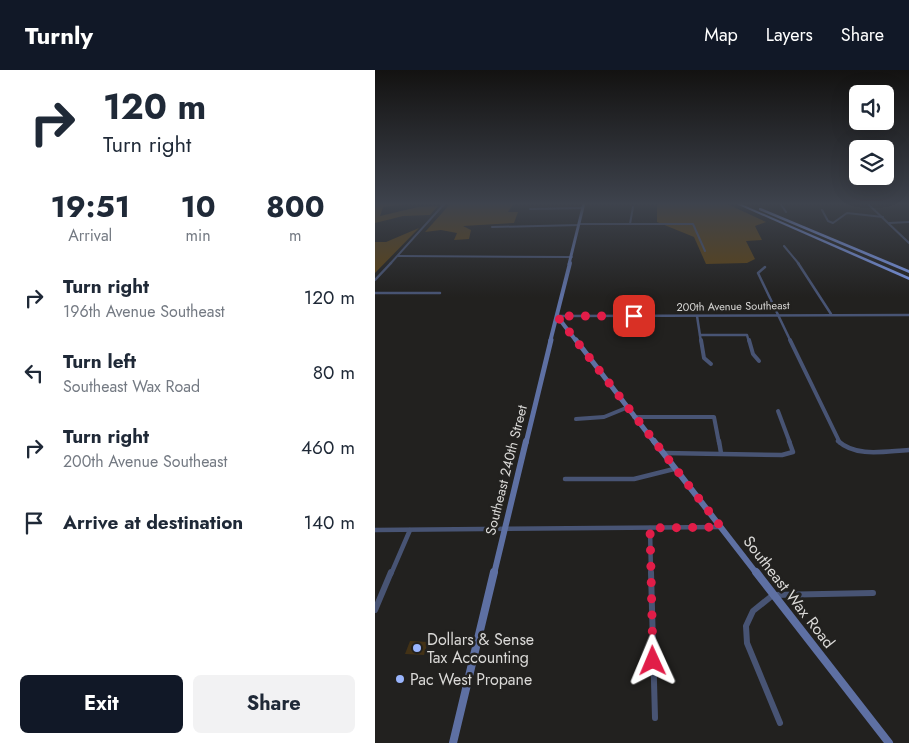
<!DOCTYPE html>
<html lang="en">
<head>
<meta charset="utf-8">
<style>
	:root { --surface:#fff; --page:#f2f2f3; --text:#1f2937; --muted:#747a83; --accent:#111827 }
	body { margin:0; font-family:Jost,sans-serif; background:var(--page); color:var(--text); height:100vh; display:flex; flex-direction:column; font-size:19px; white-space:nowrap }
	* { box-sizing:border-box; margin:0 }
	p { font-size:16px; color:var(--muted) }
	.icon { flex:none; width:28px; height:28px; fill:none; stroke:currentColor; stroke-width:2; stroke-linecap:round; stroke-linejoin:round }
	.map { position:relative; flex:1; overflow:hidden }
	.sheet { display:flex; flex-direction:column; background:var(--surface); width:375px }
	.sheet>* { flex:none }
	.banner { background:#fff; color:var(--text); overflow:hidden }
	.buttons { position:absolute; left:474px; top:15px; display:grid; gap:10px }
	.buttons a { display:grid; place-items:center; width:45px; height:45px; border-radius:8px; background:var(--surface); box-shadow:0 5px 20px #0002; font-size:25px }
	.pin { position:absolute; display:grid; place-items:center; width:42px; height:42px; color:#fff; margin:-21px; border-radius:10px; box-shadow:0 2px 8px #0006 }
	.me { position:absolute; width:55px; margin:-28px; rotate:359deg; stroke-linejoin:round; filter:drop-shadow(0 0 4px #0008) }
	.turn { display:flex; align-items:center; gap:18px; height:105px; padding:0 20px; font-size:22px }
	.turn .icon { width:65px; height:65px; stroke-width:2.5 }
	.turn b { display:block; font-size:35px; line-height:42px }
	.eta { display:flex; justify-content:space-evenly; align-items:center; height:85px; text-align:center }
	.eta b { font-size:30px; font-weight:700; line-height:35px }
	.cta { display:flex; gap:10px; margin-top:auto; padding:10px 20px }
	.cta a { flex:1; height:58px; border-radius:8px; background:var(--accent); color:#fff; font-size:20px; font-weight:700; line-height:58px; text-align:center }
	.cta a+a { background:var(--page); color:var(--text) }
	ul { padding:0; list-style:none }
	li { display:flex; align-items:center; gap:15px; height:75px; padding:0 20px }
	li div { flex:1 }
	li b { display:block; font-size:19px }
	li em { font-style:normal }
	header { display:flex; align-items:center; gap:30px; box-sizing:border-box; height:70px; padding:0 25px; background:var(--accent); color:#fff }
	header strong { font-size:24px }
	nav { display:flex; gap:28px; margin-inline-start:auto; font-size:18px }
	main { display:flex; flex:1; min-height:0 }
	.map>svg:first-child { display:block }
</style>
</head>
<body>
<header>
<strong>Turnly</strong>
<nav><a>Map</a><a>Layers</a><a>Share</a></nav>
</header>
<main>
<section class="sheet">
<div class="banner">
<div class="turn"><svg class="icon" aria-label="right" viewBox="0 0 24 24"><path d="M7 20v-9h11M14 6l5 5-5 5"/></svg><div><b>120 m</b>Turn right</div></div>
</div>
<div class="eta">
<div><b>19:51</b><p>Arrival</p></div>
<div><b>10</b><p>min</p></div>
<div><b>800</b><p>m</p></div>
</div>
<ul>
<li><svg class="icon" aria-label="right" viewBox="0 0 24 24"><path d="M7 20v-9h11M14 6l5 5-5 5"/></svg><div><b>Turn right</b><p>196th Avenue Southeast</p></div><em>120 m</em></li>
<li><svg class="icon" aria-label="left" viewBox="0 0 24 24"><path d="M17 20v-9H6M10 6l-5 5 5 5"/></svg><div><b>Turn left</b><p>Southeast Wax Road</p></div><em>80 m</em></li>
<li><svg class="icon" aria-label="right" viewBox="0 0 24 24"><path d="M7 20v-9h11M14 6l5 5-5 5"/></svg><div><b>Turn right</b><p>200th Avenue Southeast</p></div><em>460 m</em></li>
<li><svg class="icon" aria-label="arrive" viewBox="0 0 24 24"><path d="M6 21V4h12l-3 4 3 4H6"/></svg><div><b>Arrive at destination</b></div><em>140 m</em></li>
</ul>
<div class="cta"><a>Exit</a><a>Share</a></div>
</section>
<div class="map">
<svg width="534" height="673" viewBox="0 0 534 673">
	<rect width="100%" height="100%" fill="#22211f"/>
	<g fill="#5e4312">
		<polygon points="0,133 41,133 8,137 5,146 43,137 63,136 55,145 28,146 0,153"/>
		<polygon points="76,133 139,133 133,142 143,142 139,153 88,156 96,160 94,169 79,170 82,163 66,160 50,162"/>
		<polygon points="282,133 350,133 391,152 380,156 387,170 371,171 380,189 372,193 331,194 319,167 282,152"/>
		<polygon points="44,158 0,203 0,172 11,172"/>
	</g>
	<polygon fill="#433216" points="35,571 53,572 49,585 30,584"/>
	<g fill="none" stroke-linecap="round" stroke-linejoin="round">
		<g stroke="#485474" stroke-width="2">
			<polyline points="405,133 411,142"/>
			<polyline points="492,133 534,173"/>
			<polyline points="155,139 208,138"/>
			<polyline points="447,140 453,151 458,153 472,143 508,147"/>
			<polyline points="514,153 534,152"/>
			<polyline points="204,154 318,154 330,181"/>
			<polyline points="255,154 258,137"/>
			<polyline points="117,157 204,155"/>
			<polyline points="409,176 424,194"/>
			<polyline points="23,186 197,187"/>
			<polyline points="15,194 70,133"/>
		</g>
		<g stroke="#485474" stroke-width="2.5">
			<polyline points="423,193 456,244"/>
			<polyline points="390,197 383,203 416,272"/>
			<polyline points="0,210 16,193"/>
			<polyline points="0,223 65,223"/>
			<polyline points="182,246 534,245"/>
			<polyline points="322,246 326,272"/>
			<polyline points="325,265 372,265 374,272"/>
		</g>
		<g stroke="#485474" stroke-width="4">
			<polyline points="326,270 329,288 336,294"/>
			<polyline points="374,270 378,284 384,291"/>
			<polyline points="415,270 465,373"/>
			<polyline points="403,341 415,373"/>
			<polyline points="259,347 339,347 344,373"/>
			<polyline points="201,349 229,347 251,338"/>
		</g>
		<g stroke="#485474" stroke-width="4.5">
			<polyline points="344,371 346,383"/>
			<path d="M463,371C482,388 511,381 534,380"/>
			<polyline points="289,383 407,385 418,382 414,371"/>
			<polyline points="190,409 259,409 299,399"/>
			<polyline points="275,458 276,504"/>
			<polyline points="0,460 345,457"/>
			<polyline points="16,504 35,460"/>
		</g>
		<g stroke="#485474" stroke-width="6">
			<polyline points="276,502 280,648"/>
			<polyline points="0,540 16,502"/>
			<polyline points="405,653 372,573 371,556 378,541 398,525 498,523"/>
		</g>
		<polyline stroke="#5e70a3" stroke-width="3" points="194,194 209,133"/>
		<g stroke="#5e70a3" stroke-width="4">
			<polyline points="182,246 202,272"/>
			<polyline points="175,272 195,193"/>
		</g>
		<g stroke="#5e70a3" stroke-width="5">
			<polyline points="201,270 280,373"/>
			<polyline points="151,373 176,270"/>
		</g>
		<g stroke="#5e70a3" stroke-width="6">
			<polyline points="279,371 382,504"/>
			<polyline points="119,504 151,371"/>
		</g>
		<g stroke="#5e70a3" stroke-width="8">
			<polyline points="381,502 514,673"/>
			<polyline points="78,673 119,502"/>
		</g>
		<g fill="#7d99e9" fill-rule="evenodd">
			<polygon points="359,133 364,133 534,207 534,210"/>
			<polygon points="384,138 386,138 534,200 534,203 384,140"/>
		</g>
	</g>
	<linearGradient id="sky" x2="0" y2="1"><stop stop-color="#131211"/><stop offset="0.59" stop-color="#3e434d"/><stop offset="1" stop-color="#3e434d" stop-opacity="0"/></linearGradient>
	<rect width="534" height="227" fill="url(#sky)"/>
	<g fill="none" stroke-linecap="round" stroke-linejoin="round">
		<polyline stroke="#e11d48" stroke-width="9" stroke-dasharray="0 16.2" points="259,246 182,246 346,457 275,458 278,591"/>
	</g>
	<g fill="#9ab5fd" stroke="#22211f" stroke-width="2">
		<circle cx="42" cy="578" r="5"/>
		<circle cx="25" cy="609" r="5"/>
	</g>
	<g text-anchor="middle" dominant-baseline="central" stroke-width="5" stroke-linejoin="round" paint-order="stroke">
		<g font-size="11" fill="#dad9d7" stroke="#22211f">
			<text transform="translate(358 236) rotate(-1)">200th Avenue Southeast</text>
		</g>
		<g font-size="14" fill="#dad9d7" stroke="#22211f">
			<text transform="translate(131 400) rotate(-76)">Southeast 240th Street</text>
		</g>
		<g font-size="16" fill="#dad9d7" stroke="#22211f">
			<text transform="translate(414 522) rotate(52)">Southeast Wax Road</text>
		</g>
		<g font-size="16" fill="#dad9d7" stroke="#22211f" text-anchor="start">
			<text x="52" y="569">Dollars &amp; Sense<tspan x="52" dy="18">Tax Accounting</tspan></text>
			<text x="35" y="609">Pac West Propane</text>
		</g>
	</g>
</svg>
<div class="buttons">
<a><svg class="icon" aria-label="sound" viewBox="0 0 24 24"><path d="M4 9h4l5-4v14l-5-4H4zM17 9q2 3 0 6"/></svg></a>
<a><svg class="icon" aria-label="layers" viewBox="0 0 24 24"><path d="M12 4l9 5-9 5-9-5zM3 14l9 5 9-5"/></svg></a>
</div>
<div class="pin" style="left:259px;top:246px;background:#d93025"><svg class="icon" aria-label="arrive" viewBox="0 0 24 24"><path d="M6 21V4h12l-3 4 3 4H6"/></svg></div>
<svg class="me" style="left:278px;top:591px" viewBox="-20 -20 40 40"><path d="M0-17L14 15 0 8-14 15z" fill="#e11d48" stroke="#fff" stroke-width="4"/></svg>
</div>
</main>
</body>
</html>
